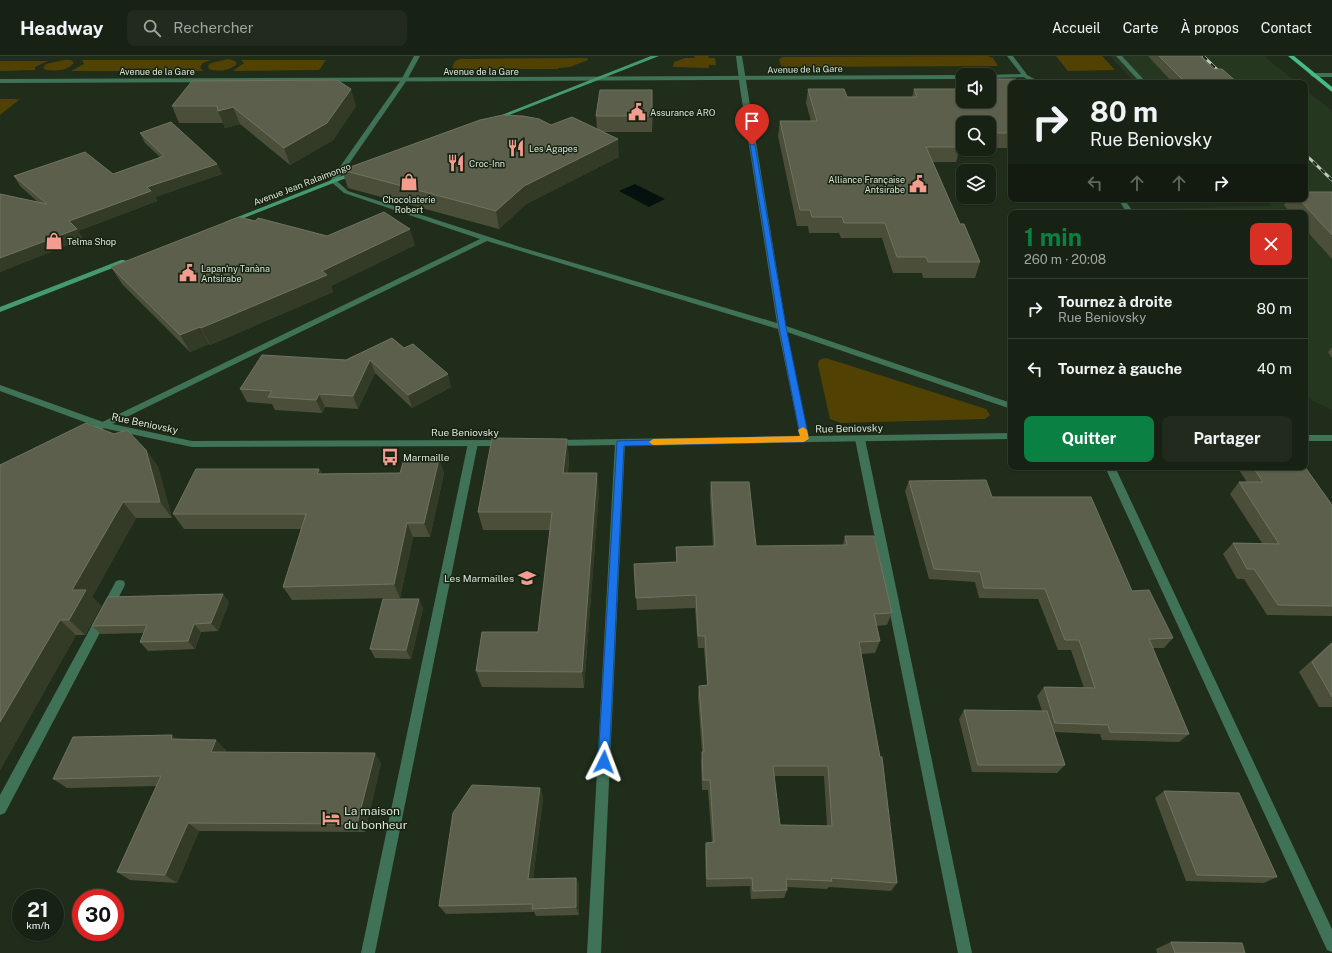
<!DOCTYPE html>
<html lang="fr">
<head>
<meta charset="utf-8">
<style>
	:root { --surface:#182214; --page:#212a1d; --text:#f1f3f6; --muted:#9fa4a0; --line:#363f34; --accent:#0b8043 }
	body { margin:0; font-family:"Public Sans",sans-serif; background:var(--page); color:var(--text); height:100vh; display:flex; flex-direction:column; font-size:15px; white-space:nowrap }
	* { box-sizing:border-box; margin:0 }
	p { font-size:13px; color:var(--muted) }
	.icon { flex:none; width:22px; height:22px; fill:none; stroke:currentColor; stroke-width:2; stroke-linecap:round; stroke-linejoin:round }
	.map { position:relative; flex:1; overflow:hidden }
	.drawer { position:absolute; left:1008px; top:154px; width:300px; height:260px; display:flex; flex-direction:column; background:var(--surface); border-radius:8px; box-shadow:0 1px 3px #0004,0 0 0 1px var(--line) }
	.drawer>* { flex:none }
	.hud { position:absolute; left:1008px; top:24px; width:300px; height:122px; border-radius:8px; box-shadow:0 1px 3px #0004,0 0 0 1px var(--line); background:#182214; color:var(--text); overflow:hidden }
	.tools { position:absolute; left:956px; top:12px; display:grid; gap:8px }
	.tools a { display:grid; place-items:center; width:40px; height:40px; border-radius:8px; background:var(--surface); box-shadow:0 1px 3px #0004,0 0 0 1px var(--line); font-size:20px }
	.speed { position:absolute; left:12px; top:833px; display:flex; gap:8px; font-size:20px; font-weight:700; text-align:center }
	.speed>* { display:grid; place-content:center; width:52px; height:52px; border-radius:50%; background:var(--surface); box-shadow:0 1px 3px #0004,0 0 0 1px var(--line); line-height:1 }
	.speed small { font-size:10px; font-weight:400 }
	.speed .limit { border:6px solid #d22; background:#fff; color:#111 }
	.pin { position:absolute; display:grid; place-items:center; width:34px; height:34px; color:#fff; margin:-41px -17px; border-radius:50% 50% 50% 0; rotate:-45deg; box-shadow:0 0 4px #0007 }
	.pin .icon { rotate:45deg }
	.me { position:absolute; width:44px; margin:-22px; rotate:3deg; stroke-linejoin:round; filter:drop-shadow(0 0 3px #0008) }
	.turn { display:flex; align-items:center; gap:14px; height:84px; padding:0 16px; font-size:18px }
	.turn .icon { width:52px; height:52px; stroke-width:2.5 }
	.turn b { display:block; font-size:28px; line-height:34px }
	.lanes { display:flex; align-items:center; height:38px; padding:0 16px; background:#0003; justify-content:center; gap:20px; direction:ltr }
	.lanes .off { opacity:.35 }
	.round { display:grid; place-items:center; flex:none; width:42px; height:42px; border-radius:8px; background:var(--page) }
	.headline { display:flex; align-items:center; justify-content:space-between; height:68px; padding:0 16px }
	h1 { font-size:24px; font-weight:700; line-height:30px; color:var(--accent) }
	.action { display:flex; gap:8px; margin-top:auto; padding:8px 16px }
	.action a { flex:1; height:46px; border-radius:8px; background:var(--accent); color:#fff; font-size:16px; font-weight:700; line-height:46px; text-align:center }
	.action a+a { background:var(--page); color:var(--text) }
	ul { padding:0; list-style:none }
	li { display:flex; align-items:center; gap:12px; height:60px; padding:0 16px; border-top:1px solid var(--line) }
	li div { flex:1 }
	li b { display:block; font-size:15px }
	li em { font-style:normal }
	header { display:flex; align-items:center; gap:24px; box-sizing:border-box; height:56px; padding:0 20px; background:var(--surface); border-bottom:1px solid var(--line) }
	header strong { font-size:19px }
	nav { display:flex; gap:22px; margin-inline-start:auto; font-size:14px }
	.search { width:280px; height:36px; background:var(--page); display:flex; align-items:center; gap:10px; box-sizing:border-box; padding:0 14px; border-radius:8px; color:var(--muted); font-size:15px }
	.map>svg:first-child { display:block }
</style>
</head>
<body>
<header>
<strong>Headway</strong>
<div class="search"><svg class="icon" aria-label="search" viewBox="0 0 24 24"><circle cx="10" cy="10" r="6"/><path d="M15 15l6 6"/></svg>Rechercher</div>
<nav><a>Accueil</a><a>Carte</a><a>À propos</a><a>Contact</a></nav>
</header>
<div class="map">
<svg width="1332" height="897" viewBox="0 0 1332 897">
	<rect width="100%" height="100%" fill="#202d1b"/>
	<g fill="#263720">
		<polygon points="1110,0 1264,0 1297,27 1135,27"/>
		<polygon points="1305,33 1332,55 1332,354 1311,344 1305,336 1305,157 1167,157 1164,153 1271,150 1265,143 1305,143"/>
	</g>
	<g fill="#514204">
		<polygon points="695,0 708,0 709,2 715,2 716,9 709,9 709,12 673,11 674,6 685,2 694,2"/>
		<polygon points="987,0 993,2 998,10 786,11 781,10 779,3 783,1"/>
		<polygon points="1056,0 1102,0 1115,14 1068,15"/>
		<polygon points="587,2 588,4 570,11 558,12 558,13 457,13 452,12 455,5 460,3"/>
		<path d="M228,3L235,5L237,8C229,15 219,16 209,13L208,10L211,7Z"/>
		<path d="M64,4H71L74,7C67,15 56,15 46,14L43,12L46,8Z"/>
		<polygon points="82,4 211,4 203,7 200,11 203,15 71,15 84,8"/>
		<polygon points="241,4 326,4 319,14 233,15 244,7"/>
		<polygon points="0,5 48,5 35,11 35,14 0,15"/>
		<polygon points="0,43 20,43 0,59"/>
		<polygon points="826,302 986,353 990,359 985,363 841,367 830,363 818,309 819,304"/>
	</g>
	<polygon fill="#05110f" points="635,128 665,143 649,151 619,135"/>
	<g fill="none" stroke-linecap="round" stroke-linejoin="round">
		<g fill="#3f7257" fill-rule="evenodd">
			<polygon points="1116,0 1122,0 1145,25 1145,27 1036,27 1039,25 1138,24"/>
			<polygon points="120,524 124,525 125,528 124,531 5,757 0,759 0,739 116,525"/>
		</g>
		<g fill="#3f7257" fill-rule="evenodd">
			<polygon points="414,0 420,0 407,24 337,125 348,135 520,191 777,267 740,32 736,0 742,0 786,270 1011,347 1011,353 787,276 809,383 804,386 801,385 778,273 487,185 98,375 92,375 90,373 92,371 480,183 344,137 330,125 401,24"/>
			<polygon points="1332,17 1332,21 1313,21 1310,19 1313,17"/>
			<polygon points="1023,19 1027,19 1042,27 1035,27 1023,21"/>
			<polygon points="1118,143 1124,143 1134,157 1127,157"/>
			<polygon points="860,380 865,383 972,897 958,897 855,383"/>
			<polygon points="473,384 478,387 375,897 361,897 468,387"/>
			<polygon points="620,384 625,387 601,897 587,897 615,387"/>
			<polygon points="1105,411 1115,411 1332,873 1332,896 1327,894"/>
		</g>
		<g fill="#3f7257" fill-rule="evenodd">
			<polygon points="1007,0 1013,0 1028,20 1027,21 989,22 989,19 987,19 1021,18"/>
			<polygon points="963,19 963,23 0,27 0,23"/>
			<polygon points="0,329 103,366 192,385 504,384 509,387 504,390 192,391 98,371 0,335"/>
			<polygon points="1011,377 1011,383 554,390 549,387 554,384"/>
			<rect x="1305" y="379" width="27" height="6"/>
		</g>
		<g fill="#459b71" fill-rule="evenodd">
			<polygon points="651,0 659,0 494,65 489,64"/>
			<polygon points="357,114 360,116 359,117 231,167 227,167 225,166"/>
			<polygon points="121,204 124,204 128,206 0,256 0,251"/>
		</g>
		<polygon fill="#46bb84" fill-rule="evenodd" points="1288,0 1294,0 1332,31 1332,36"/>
		<g stroke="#c1cbbe" stroke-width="3">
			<g id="rail">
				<polyline points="1203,0 1231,27"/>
				<polyline points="1305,98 1332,124"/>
			</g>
		</g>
		<use href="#rail" stroke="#162312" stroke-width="2" stroke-dasharray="5.5" stroke-linecap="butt"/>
	</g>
	<g fill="#4b4f3a" fill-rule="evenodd">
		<polygon points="1148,0 1200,0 1213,13 1238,27 1173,27"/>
		<polygon points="1011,27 1011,92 989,92 989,67 963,67 963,92 960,92 956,106 933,106 960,168 980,206 975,222 923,222 922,217 893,217 882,182 841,182 839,177 809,177 808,170 797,170 778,80 780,65 811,65 806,47 808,33 847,41 912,41 914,33 963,45"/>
		<polygon points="172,50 356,50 333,84 290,109 240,68 225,72 223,67 179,67"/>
		<polygon points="653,50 652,76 603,76 619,101 526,148 499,173 348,132 342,114 551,69 597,73 596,60"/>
		<polygon points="140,77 217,108 222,118 155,141 157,145 78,175 83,183 0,216 0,138 39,147 20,130 14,120 113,118 160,101 145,87"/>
		<polygon points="1332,136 1332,203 1305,173 1305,157 1291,157 1284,149 1288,143 1305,143"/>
		<polygon points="255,165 327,180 415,189 331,230 333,236 210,289 209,288 190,296 122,228 111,211"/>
		<polygon points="392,282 451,331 412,352 375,317 358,353 325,351 322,357 275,354 272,348 247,346 240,333 346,304"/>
		<polygon points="1332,291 1332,302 1328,296"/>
		<polygon points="146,394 158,411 172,462 136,462 92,541 101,550 85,579 76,579 0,714 0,409"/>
		<polygon points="569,401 568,417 599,436 584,632 482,631 476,615 538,576 550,474 483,474 478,456"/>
		<polygon points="439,403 444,417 430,481 413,481 400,542 292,544 283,531 302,473 184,473 173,458 319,413 322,418 400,417"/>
		<polygon points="1241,411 1253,411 1332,449 1332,560 1267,559 1244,523 1237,523 1223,498 1233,487 1262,487 1230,438 1239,426 1247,426 1239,414"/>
		<polygon points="909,425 992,441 1132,535 1173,582 1164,592 1153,592 1189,678 1179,686 1102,684 1100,678 1054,676 1065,709 1057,717 972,716 959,663 964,654 1042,655 1037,640 1044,631 1084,632 1071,594 1058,594 1038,543 979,542 975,526 929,523 905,435"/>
		<path d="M711,426L756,490L843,489L845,480L892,557L887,569L876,570L880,585L875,597L861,598L897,827L891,835L829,831L827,833L787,831V834L784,842L751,843L750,830L706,831L705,795L706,787L712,786L708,734H702L701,707L702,696L698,641L699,630H707L704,592H698L695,552L637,554L634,508L676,506V491L713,490L710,440ZM774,720H824L827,770L780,769Z"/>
		<polygon points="229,546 218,575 201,576 195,593 148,595 140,586 144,577 101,578 92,570"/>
		<polygon points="423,552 411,603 375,602 370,593"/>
		<polygon points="1332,586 1332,651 1319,651 1299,616"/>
		<polygon points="177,683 226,694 225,696 381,707 365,776 199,775 177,827 130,824 117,816 157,730 67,732 53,723"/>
		<polygon points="540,732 543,742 533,823 576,822 579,830 579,859 536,860 534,856 446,858 439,850"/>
		<polygon points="1164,735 1277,821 1264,827 1186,825 1155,742"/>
		<polygon points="1171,886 1245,897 1157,897 1156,893"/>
	</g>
	<g fill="#333b26">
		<polygon points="351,33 356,50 333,84 290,109 284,92"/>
		<polygon points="652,34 653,50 652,76"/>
		<polygon points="233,51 240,68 225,72 218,55"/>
		<polygon points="618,83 619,101 526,148 499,173 496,155 524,130"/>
		<polygon points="217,108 222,118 155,141 157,145 78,175 83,183 0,216 0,202 69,165 147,131"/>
		<polygon points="410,173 415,189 331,230 333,236 210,289 201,272"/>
		<polygon points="200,271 209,288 190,296 180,279"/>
		<polygon points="370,304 375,317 358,353 353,340"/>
		<polygon points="448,318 451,331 412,352 408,339"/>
		<polygon points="319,338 325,351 322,357 316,344"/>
		<polygon points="567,383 569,401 566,436 563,417"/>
		<polygon points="146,394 158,411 172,462 160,446"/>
		<polygon points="439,403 444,417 430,481 424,467"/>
		<polygon points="319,413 326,428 317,418"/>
		<polygon points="597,417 599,436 584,632 582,616"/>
		<polygon points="123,446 136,462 92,541 101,550 85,579 69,564 72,534"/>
		<polygon points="407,467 413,481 400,542 394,528"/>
		<polygon points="223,538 229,546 218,575 211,567"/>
		<polygon points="419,543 423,552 411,603 406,594"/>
		<polygon points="60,564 76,579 0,714 0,666"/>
		<polygon points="194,568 201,576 195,593 188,585"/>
		<polygon points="172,679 183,689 171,683"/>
		<polygon points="216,684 226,694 222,705 211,696"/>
		<polygon points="375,697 381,707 365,776 357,768"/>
		<polygon points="540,732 543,742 532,832 528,823"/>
		<polygon points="188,767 199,775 177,827 165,819"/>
		<polygon points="576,822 579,830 579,859 576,851"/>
	</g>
	<g fill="#5b5f4b" stroke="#6f7461" fill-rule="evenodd">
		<polygon points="1159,0 1200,0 1213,13 1222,13 1238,27 1186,27"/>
		<polygon points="989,23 1016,23 1019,27 1031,27 1011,27 1011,77 989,77 989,67 963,67 963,77 959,77 962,84 957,84 961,91 926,91 960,168 964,168 980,206 928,206 926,201 897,201 885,167 844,167 842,161 812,161 810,154 800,154 780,65 817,65 808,33 844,33 847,41 917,41 914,33 963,33 963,45 989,45"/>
		<polygon points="337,24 351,33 327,67 284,92 233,51 218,55 217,50 172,50 192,25"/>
		<polygon points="600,34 652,34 652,60 596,60"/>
		<polygon points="503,59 523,60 539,63 551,69 572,61 618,83 524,130 496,155 342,114 480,64"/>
		<polygon points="171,66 217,108 147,131 151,135 69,165 77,173 0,202 0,138 47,148 14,120 85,96 113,118 164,100 140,77"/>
		<polygon points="1305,136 1332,136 1332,179 1299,143 1305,143"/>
		<polygon points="384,156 410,173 322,215 327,219 201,272 200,271 180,279 111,211 239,161 255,165 258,162 327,180"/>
		<polygon points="392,282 404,292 413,288 448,318 408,339 370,304 353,340 319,338 316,344 268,341 272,335 240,333 262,299 346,304"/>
		<polygon points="86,367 114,378 127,374 146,394 160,446 123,446 72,534 86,534 69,564 60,564 0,666 0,409"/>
		<polygon points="492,382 567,383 563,417 597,417 582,616 476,615 482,576 538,576 552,456 478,456"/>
		<polygon points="404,403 439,403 424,467 407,467 394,528 283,531 306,458 173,458 196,413 319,413 317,418 400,417"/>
		<polygon points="1253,411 1305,411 1332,449 1332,550 1278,549 1254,513 1247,513 1233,487 1279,488 1239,426 1263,426"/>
		<polygon points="986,424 992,441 1091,441 1132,535 1149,534 1173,582 1149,583 1189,678 1110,676 1108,669 1055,667 1044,631 1095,632 1079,584 1065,584 1045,533 984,532 980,516 934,513 909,425"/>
		<path d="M711,426H749L756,490L847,489L845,480H874L892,557L874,558L880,585L859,586L880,701H882L897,827L831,822L832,825L786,823L787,834L753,835L752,822L707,823L706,787L714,786L710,724H703L702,696H704L699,630L708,629L705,580H698L696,539L636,542L634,508L677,506L676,491L715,490ZM773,710H828L832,770L780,769Z"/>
		<polygon points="223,538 211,567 194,568 188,585 140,586 147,569 92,570 108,541"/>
		<polygon points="383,543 419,543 406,594 370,593"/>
		<polygon points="1332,587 1332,641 1312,606"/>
		<polygon points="964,654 1047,655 1065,709 978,709"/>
		<polygon points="172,679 171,683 216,684 211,696 375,697 357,768 188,767 165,819 117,816 161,720 53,723 73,681"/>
		<polygon points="472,729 540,732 528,823 576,822 576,851 532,853 533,848 439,850 453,757"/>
		<polygon points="1164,735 1239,737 1277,821 1197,819"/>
		<polygon points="1171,886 1242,887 1245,897 1175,897"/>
	</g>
	<polygon fill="#1a73e8" stroke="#114b97" points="750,88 755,89 786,271 809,383 804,386 624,390 609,706 608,710 604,711 599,710 598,706 617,385 800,380 779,271"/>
	<polygon fill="#f59e0b" points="803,371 807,374 809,383 804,386 653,389 649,386 653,383 800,380 798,374"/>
	<defs>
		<g id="civic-bare" transform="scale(1.38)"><path d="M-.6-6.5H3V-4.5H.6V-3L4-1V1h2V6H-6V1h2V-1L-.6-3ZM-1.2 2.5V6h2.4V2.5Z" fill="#f59c91" stroke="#162312" stroke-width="2.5" paint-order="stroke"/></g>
		<g id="restaurant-bare" transform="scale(1.38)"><path d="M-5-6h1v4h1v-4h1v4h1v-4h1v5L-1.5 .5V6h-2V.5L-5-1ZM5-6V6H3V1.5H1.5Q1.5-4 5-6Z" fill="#f59c91" stroke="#162312" stroke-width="2.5" paint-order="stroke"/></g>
		<g id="shop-bare" transform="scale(1.38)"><path d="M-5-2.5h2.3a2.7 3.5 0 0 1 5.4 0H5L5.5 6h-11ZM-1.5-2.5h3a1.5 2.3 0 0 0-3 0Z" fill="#f59c91" stroke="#162312" stroke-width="2.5" paint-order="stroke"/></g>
		<g id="bus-bare" transform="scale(1.38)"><path d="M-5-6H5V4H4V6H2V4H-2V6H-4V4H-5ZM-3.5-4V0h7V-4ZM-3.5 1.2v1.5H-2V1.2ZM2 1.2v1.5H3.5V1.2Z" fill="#f59c91" stroke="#162312" stroke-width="2.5" paint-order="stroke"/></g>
		<g id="school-bare" transform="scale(1.38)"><path d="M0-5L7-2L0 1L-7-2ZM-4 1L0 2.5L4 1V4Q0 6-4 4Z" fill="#f59c91" stroke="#162312" stroke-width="2.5" paint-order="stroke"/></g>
		<g id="hotel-bare" transform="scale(1.38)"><path d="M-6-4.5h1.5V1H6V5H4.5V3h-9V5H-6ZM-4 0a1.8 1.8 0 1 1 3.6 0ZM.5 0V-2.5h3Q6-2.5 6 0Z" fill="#f59c91" stroke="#162312" stroke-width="2.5" paint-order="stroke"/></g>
	</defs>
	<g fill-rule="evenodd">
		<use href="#civic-bare" x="637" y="56"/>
		<use href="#restaurant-bare" x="516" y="92"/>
		<use href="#restaurant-bare" x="456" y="107"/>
		<use href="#shop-bare" x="409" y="126"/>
		<use href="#civic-bare" x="918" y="128"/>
		<use href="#shop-bare" x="54" y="185"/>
		<use href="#civic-bare" x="188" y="217"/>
		<use href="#bus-bare" x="390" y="401"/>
		<use href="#school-bare" x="527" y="522"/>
		<use href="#hotel-bare" x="331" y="762"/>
	</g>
	<g text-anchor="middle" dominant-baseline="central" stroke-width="3" stroke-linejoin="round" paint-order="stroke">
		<g font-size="9" fill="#dce5d9" stroke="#162312">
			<text transform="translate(805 13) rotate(-1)">Avenue de la Gare</text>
			<text x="157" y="15">Avenue de la Gare</text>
			<text x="481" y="15">Avenue de la Gare</text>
			<text transform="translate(302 128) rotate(-21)">Avenue Jean Ralaimongo</text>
		</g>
		<g font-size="9" fill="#dce5d9" stroke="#162312" text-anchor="start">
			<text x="650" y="56">Assurance ARO</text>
			<text x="529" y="92">Les Agapes</text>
			<text x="469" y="107">Croc-Inn</text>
			<text x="905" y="123" text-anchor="end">Alliance Française<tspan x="905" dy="10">Antsirabe</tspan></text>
			<text x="409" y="143" text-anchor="middle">Chocolaterie<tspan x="409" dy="10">Robert</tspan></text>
			<text x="67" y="185">Telma Shop</text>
			<text x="201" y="212">Lapan'ny Tanàna<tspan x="201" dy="10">Antsirabe</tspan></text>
		</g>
		<g font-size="10" fill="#dce5d9" stroke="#162312">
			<text transform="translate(145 367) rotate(12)">Rue Beniovsky</text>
			<text transform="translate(849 372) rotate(-1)">Rue Beniovsky</text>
			<text x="465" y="376">Rue Beniovsky</text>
		</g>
		<g font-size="10" fill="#dce5d9" stroke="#162312" text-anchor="start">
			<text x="403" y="401">Marmaille</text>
			<text x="514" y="522" text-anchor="end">Les Marmailles</text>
		</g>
		<g font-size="12" fill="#dce5d9" stroke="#162312" text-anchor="start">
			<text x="344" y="755">La maison<tspan x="344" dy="14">du bonheur</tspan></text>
		</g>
	</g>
</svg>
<div class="tools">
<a><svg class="icon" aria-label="sound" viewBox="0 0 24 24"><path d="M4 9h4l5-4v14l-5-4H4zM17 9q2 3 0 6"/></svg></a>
<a><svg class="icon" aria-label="search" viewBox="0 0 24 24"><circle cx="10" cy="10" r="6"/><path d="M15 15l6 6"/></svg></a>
<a><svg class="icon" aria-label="layers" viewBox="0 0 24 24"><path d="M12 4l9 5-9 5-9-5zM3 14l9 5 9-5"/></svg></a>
</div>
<div class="speed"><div>21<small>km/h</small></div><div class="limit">30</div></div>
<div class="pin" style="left:752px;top:89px;background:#d93025"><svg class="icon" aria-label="arrive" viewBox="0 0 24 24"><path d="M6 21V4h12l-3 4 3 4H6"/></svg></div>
<svg class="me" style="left:604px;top:706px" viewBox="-20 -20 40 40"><path d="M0-17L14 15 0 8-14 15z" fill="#1a73e8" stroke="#fff" stroke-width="4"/></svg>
<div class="hud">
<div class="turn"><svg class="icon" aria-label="right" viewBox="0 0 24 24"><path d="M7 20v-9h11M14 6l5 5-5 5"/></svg><div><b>80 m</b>Rue Beniovsky</div></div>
<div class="lanes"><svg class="icon off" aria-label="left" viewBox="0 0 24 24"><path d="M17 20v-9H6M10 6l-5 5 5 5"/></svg><svg class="icon off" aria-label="ahead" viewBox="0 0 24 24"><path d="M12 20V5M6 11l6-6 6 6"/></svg><svg class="icon off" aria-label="ahead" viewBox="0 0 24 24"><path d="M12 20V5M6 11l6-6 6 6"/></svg><svg class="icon" aria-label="right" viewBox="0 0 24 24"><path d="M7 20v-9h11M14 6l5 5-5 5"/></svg></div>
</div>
<section class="drawer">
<div class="headline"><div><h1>1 min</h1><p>260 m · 20:08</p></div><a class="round" style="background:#d93025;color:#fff"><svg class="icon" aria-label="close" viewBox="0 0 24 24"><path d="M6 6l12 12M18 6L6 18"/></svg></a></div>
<ul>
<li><svg class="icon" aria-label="right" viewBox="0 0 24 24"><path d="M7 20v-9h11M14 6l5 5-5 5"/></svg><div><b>Tournez à droite</b><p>Rue Beniovsky</p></div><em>80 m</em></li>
<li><svg class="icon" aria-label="left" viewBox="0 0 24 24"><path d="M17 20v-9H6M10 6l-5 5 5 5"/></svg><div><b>Tournez à gauche</b></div><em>40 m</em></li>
</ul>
<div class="action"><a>Quitter</a><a>Partager</a></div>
</section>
</div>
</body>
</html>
